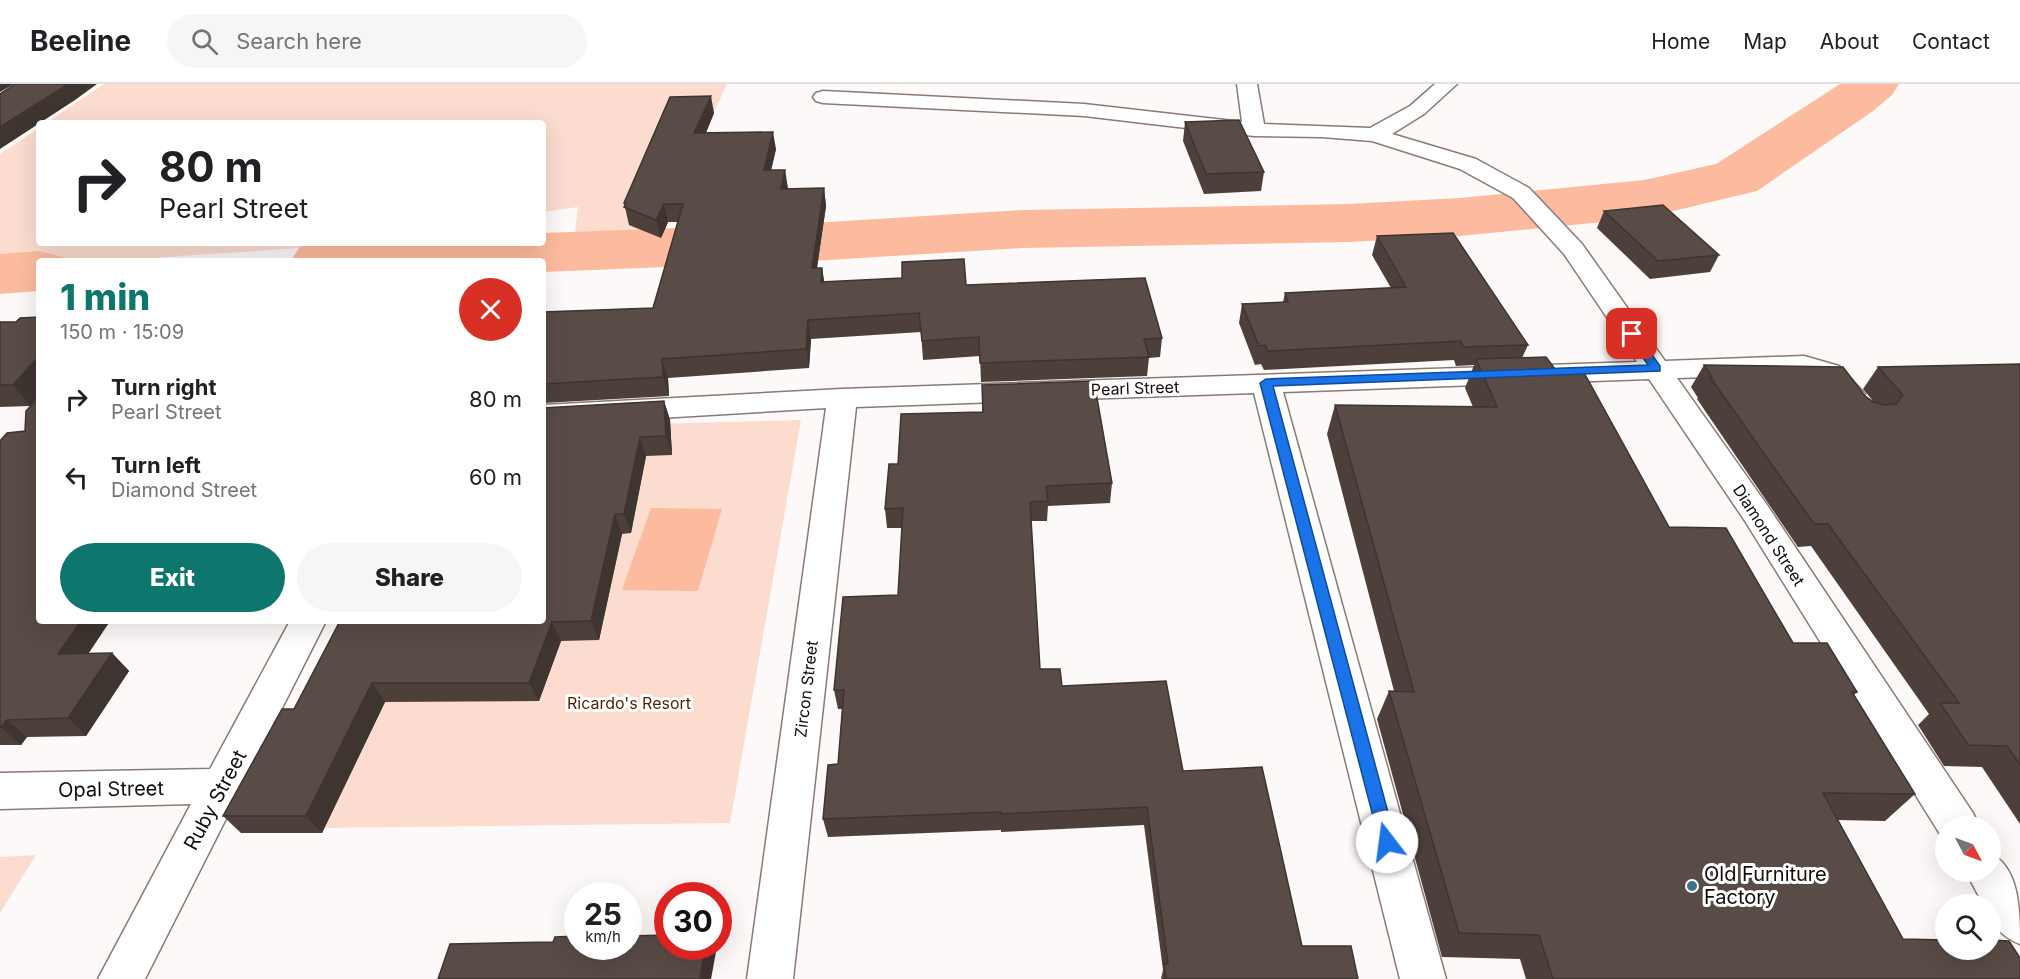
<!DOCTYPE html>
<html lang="en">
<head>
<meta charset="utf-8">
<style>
	:root { --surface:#fff; --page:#f6f6f6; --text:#202124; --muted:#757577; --line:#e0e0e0; --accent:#0f766e }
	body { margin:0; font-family:Inter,sans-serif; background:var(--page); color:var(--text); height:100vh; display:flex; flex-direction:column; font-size:22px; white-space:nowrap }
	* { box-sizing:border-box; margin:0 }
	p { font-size:20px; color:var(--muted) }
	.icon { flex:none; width:33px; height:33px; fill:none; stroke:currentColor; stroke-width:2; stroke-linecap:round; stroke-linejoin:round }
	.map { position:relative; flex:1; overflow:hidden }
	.panel { position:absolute; left:36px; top:174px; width:510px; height:366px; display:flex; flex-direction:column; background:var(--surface); border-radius:6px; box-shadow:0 6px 24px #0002 }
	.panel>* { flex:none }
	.hud { position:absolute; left:36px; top:36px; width:510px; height:126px; border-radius:6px; box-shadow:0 6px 24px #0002; background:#fff; color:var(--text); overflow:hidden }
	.needle { width:39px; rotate:131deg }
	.controls { position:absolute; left:1935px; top:732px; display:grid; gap:12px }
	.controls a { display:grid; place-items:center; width:66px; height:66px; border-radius:50%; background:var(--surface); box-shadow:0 6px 24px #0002; font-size:30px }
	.speed { position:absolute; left:564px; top:798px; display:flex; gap:12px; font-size:30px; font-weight:700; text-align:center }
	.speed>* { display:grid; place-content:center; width:78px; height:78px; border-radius:50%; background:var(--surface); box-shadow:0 6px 24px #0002; line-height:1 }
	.speed small { font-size:15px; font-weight:400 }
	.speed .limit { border:9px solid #d22; background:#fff; color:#111 }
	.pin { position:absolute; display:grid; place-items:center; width:51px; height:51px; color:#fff; margin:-26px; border-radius:12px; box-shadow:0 3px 9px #0006 }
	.me { position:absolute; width:66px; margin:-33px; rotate:345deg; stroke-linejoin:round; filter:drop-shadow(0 0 4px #0008) }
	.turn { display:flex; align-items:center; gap:21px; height:126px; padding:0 24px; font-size:27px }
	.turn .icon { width:78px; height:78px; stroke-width:2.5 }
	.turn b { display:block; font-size:42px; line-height:51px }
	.round { display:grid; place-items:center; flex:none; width:63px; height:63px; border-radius:32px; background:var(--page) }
	.headline { display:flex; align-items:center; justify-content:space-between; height:102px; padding:0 24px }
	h1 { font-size:36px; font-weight:800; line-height:45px; color:var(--accent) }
	.action { display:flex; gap:12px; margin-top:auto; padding:12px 24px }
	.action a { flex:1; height:69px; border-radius:36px; background:var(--accent); color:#fff; font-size:24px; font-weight:800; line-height:69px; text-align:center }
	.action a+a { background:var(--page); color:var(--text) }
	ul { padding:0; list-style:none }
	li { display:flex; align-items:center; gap:18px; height:78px; padding:0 24px }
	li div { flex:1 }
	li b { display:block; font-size:22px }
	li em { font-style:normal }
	header { display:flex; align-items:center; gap:36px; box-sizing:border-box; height:84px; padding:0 30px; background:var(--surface); border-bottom:2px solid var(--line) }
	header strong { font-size:28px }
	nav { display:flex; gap:33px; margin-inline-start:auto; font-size:21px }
	.search { width:420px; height:54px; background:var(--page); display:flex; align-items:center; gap:15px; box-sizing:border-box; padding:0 21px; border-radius:33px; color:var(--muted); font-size:22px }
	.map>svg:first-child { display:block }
</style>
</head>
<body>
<header>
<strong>Beeline</strong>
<div class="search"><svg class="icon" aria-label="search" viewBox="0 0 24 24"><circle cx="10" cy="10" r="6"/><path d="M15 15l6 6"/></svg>Search here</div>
<nav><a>Home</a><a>Map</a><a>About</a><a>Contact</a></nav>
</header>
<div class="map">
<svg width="2020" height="895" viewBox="0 0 2020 895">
	<rect width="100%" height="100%" fill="#fdf9f8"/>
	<g fill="#fbdccf">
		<polygon points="104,0 727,0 659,145 575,148 578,123 543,128 543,39 46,39"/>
		<polygon points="39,44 39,159 372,159 110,177 39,177 39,182 0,185 0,70"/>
		<polygon points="801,336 730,739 235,745 339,537 543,537 543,343"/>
		<polygon points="36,771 0,829 0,773"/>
	</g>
	<polygon fill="#fcbb9e" points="651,424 722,425 698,507 622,506"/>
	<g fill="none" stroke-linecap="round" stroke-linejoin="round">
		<g fill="#fcbb9e" fill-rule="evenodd">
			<polygon points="1840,0 1899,0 1892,11 1873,27 1757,107 1644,134 1460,152 1348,158 1023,164 812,177 543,188 543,177 290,177 300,163 315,159 543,159 543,149 812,139 1023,126 1348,120 1460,114 1644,96 1716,80"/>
			<polygon points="39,167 63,173 66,177 39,177 39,207 0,210 0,170"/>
		</g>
		<g stroke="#8a7a74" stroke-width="3">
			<g id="minor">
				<path d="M1237,0H1257L1264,40L1370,44L1410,22L1435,0H1457L1424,30L1392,50L1476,75L1529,104L1582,160L1665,277L1804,272L1839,282L1865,310L1860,316C1837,323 1836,310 1821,296C1816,292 1809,291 1803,290L1677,294L1767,421L1973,729L1979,742H1946V756L1943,755L1745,437L1649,295L1283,308L1446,895H1400L1254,309L856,323L793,895H747L826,324L543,341V321L842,305L1637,278L1564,170L1513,114L1460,85L1372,57L1322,53L1254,52L1084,32L823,19L816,17L813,13L816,9L823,7L1084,20L1242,38Z"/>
				<polygon points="290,537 326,537 145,895 98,895 191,720 0,725 0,689 210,685"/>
				<path d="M1990,769C2020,784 2020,827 2020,860C2002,853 1990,841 1990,820H1983L1966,788H1990Z"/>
			</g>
		</g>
		<use href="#minor" fill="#fff" fill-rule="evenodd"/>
	</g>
	<g fill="#4d403b">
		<polygon points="714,29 706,49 776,65 771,86 785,86 787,105 824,104 826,122 817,184 822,184 824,198 966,201 1162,254 1160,273 1149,274 1147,292 981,298 980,272 923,276 921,248 811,255 809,284 668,294 669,312 543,319 543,228 653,224 678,138 668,138 661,154 629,141 624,119"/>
		<polygon points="1185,38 1264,88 1261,107 1204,110 1183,57"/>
		<polygon points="1604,127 1719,171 1710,188 1650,195 1597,144"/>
		<polygon points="1377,152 1528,261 1522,274 1669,443 1793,559 1857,608 1854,611 1915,710 1885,737 1838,736 1903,855 2020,895 1526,895 1520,875 1442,873 1377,635 1389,607 1394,607 1327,350 1335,321 1473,323 1465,304 1474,281 1456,282 1454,276 1264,286 1261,280 1255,281 1239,239 1242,220 1283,218 1285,209 1391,204 1372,171"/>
		<polygon points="0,238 16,238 30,322 0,323"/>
		<polygon points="2020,280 2020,740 1982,683 1944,682 1918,641 1929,630 1811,462 1798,463 1697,315 1698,314 1691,303 1704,281 1865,312 1874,318 1863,305 1878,283"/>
		<polygon points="982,301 1112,399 1110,419 1048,422 1047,437 1031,437 1040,585 1062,602 1183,687 1302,862 1358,895 1161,895 1163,886 1144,741 1001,748 1001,746 828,753 823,735 838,680 842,625 838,625 834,606 898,511 902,444 887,444 885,425 898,380 982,328"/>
		<polygon points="664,317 670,336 672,371 646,372 631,449 622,450 599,556 561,557 539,617 385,618 322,749 241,749 223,732 294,625 543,537 543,324"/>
		<polygon points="0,357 110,537 88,570 112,569 129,587 86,652 27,653 21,661 0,661"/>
	</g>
	<g fill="#3e3430">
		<polygon points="0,0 14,0 0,8"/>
		<polygon points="68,0 97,0 75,16 0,65 0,43"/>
		<polygon points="711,12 714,29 698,67 694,49"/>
		<polygon points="773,48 776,65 767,104 764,86"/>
		<polygon points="785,86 788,104 784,123 781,105"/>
		<polygon points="824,104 826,122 814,203 812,184"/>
		<polygon points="664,120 668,138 661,154 656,136"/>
		<polygon points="822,184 825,202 821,198"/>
		<polygon points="808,236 811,255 809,284 806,265"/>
		<polygon points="39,272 39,312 30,322 13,301"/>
		<polygon points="662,275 668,294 669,312 663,293"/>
		<polygon points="664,317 670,336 672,371 666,352"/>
		<polygon points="640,353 646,372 631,449 624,430"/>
		<polygon points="615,430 622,450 599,556 591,537"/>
		<polygon points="81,537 110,537 76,588 58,570"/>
		<polygon points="552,538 561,557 539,617 529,599"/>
		<polygon points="112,569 129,587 86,652 68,634"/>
		<polygon points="372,599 385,618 322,749 306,732"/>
		<polygon points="7,636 27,653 21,661 1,643"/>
		<polygon points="705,862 713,862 716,868 711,895 700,895"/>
	</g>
	<g fill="#594b45" stroke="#3e3430" stroke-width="1.5">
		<polygon points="15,0 68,0 0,43 0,10"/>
		<polygon points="711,12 694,49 773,48 764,86 785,86 781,105 824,104 812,184 822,184 821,198 902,194 902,178 964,175 966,201 1145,194 1162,254 1144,255 1149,273 980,279 979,253 922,257 919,229 808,236 806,265 662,275 663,293 543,300 543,228 653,224 683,120 664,120 656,136 624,123 626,119 624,119 670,13"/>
		<polygon points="1239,36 1264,88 1206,90 1185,38"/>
		<polygon points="1663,121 1719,171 1658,177 1604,127"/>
		<polygon points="1453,149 1528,261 1463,263 1461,257 1268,267 1265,261 1259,262 1242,220 1288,218 1285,209 1406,203 1377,152"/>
		<polygon points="39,233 39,272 13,301 0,301 0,238 16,238 20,234"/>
		<polygon points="1546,273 1555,285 1582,285 1669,443 1726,444 1793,559 1827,559 1857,608 1852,608 1915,710 1823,709 1903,855 1946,856 1946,866 1990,866 1990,856 2009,857 2020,874 2020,895 1553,895 1539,851 1459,849 1389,607 1414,608 1335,321 1497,323 1476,275"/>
		<polygon points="2020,280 2020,681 2007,662 1968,661 1940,619 1959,619 1828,440 1814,440 1710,293 1712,293 1704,281 1843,283 1865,312 1874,318 1884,321 1896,320 1903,311 1878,283"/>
		<polygon points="1094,297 1112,399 1046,402 1048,417 1030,418 1040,585 1060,585 1062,602 1166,597 1183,687 1262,683 1302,862 1351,862 1358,895 1166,895 1164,880 1168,880 1147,723 1001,730 1000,728 823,735 828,681 838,680 844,606 834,606 843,513 898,511 903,424 885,425 889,380 898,380 901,330 983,328 982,301"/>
		<polygon points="39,313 39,537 81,537 58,570 112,569 68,634 7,636 1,643 0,643 0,357 7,349 25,347 26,327"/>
		<polygon points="664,317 666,352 640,353 624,430 615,430 591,537 552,538 529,599 372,599 306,732 223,732 282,625 294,625 340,537 543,537 543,324"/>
		<polygon points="668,851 668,862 705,862 700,895 438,895 450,860 553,858 555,853 578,852 578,862 628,862 628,852"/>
	</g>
	<polygon fill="#1a73e8" stroke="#114b97" stroke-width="1.5" points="1632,247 1636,248 1660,282 1660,287 1273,302 1396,758 1393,763 1387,765 1381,763 1260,299 1266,295 1648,281 1627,250"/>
	<circle fill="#38758b" stroke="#fff" stroke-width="2" cx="1692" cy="802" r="6"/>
	<g text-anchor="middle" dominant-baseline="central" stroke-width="6" stroke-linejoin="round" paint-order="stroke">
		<g font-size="16" fill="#130d0b" stroke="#fff">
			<text transform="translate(1135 304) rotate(-2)">Pearl Street</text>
			<text transform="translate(1769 451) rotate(57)">Diamond Street</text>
			<text transform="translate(806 605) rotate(-83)">Zircon Street</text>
		</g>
		<g font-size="16" fill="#4f1e04" stroke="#fff">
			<text x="629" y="619">Ricardo's Resort</text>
		</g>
		<g font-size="20" fill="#130d0b" stroke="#fff">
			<text transform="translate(111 705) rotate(-1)">Opal Street</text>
			<text transform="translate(215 716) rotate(-62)">Ruby Street</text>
		</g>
		<g font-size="20" fill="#130d0b" stroke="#fff" text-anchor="start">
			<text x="1704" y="790">Old Furniture<tspan x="1704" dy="23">Factory</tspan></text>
		</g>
	</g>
</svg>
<div class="controls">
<a><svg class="needle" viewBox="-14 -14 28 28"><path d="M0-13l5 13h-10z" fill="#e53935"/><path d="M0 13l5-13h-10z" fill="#757577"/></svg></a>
<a><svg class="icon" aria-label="search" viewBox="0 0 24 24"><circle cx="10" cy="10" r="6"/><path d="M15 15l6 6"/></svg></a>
</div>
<div class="speed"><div>25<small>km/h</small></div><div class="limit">30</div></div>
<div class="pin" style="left:1632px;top:250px;background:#d93025"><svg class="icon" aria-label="arrive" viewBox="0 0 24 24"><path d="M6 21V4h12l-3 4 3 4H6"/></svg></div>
<svg class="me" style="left:1387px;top:758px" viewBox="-20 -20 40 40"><circle r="19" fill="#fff"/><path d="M0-13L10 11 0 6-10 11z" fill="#1a73e8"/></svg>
<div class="hud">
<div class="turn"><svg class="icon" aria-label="right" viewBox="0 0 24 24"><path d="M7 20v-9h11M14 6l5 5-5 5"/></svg><div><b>80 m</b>Pearl Street</div></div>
</div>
<section class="panel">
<div class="headline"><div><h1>1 min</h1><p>150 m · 15:09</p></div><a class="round" style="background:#d93025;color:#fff"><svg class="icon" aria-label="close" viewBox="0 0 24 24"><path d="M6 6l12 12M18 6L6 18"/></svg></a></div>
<ul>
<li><svg class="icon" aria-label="right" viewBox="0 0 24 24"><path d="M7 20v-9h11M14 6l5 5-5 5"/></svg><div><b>Turn right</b><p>Pearl Street</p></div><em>80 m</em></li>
<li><svg class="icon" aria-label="left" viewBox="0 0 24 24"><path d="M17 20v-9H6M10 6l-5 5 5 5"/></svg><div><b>Turn left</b><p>Diamond Street</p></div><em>60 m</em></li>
</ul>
<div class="action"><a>Exit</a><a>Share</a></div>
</section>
</div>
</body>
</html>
